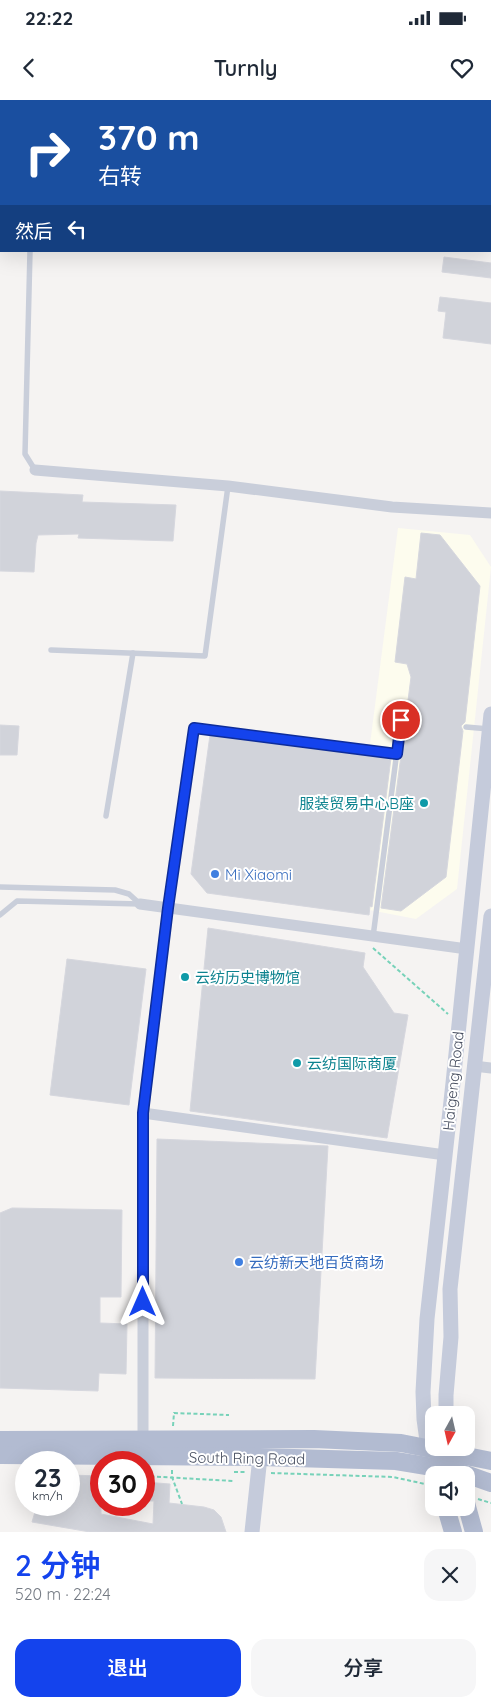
<!DOCTYPE html>
<html lang="zh">
<head>
<meta charset="utf-8">
<style>
	:root { --surface:#fff; --page:#f6f6f7; --text:#1f2937; --muted:#747a83; --accent:#1443ed }
	body { margin:0; font-family:Quicksand,"Noto Sans SC",sans-serif; background:var(--page); color:var(--text); height:100vh; display:flex; flex-direction:column; font-size:19px; white-space:nowrap }
	* { box-sizing:border-box; margin:0 }
	p { font-size:16px; color:var(--muted) }
	.icon { flex:none; width:28px; height:28px; fill:none; stroke:currentColor; stroke-width:2; stroke-linecap:round; stroke-linejoin:round }
	.map { position:relative; height:1432px; overflow:hidden }
	.drawer { display:flex; flex-direction:column; background:var(--surface); flex:1 }
	.drawer>* { flex:none }
	.top-card { position:absolute; left:0px; top:0px; width:491px; height:152px; box-shadow:0 5px 20px #0002; background:#1a4fa0; color:#fff; overflow:hidden }
	.needle { width:32px; rotate:188deg }
	.fabs { position:absolute; left:425px; top:1306px; display:grid; gap:10px }
	.fabs a { display:grid; place-items:center; width:50px; height:50px; border-radius:10px; background:var(--surface); box-shadow:0 5px 20px #0002; font-size:25px }
	.speed { position:absolute; left:15px; top:1351px; display:flex; gap:10px; font-size:25px; font-weight:700; text-align:center }
	.speed>* { display:grid; place-content:center; width:65px; height:65px; border-radius:50%; background:var(--surface); box-shadow:0 5px 20px #0002; line-height:1 }
	.speed small { font-size:12px; font-weight:400 }
	.speed .limit { border:8px solid #d22; background:#fff; color:#111 }
	.pin { position:absolute; display:grid; place-items:center; width:42px; height:42px; color:#fff; margin:-21px; border:2px solid #fff; border-radius:50%; box-shadow:0 1px 5px #0007 }
	.me { position:absolute; width:55px; margin:-28px; rotate:0deg; stroke-linejoin:round; filter:drop-shadow(0 0 4px #0008) }
	.turn { display:flex; align-items:center; gap:18px; height:105px; padding:0 15px; font-size:22px }
	.turn .icon { width:65px; height:65px; stroke-width:2.5 }
	.turn b { display:block; font-size:35px; line-height:42px }
	.then { display:flex; align-items:center; height:48px; padding:0 15px; background:#0003; gap:10px; font-size:19px }
	.round { display:grid; place-items:center; flex:none; width:52px; height:52px; border-radius:15px; background:var(--page) }
	.summary { display:flex; align-items:center; justify-content:space-between; height:85px; padding:0 15px }
	h1 { font-size:30px; font-weight:600; line-height:38px; color:var(--accent) }
	.primary-button { display:flex; gap:10px; margin-top:auto; padding:10px 15px }
	.primary-button a { flex:1; height:58px; border-radius:15px; background:var(--accent); color:#fff; font-size:20px; font-weight:600; line-height:58px; text-align:center }
	.primary-button a+a { background:var(--page); color:var(--text) }
	.status { display:flex; justify-content:space-between; align-items:center; height:35px; padding:0 25px; background:var(--surface); direction:ltr }
	.status svg { height:14px; fill:currentColor }
	header { display:flex; justify-content:space-between; align-items:center; height:65px; padding:0 15px; background:var(--surface); font-size:22px; font-weight:600 }
	.map>svg:first-child { display:block }
</style>
</head>
<body>
<div class="status"><b>22:22</b><svg viewBox="0 0 49 12"><path d="M0 12V9h3v3zM5 12V6h3v6zM10 12V3h3v9zM15 12V0h3v12zM26 1h20v11H26zM47 4h2v5h-2z"/></svg></div>
<header><svg class="icon" aria-label="back" viewBox="0 0 24 24"><path d="M15 5l-7 7 7 7"/></svg>Turnly<svg class="icon" aria-label="heart" viewBox="0 0 24 24"><path d="M12 20l-8-8c-3-5 5-10 8-4 3-6 11-1 8 4z"/></svg></header>
<div class="map">
<svg width="491" height="1432" viewBox="0 0 491 1432">
	<rect width="100%" height="100%" fill="#f5f3f2"/>
	<polygon fill="#fdfcee" points="398,428 470,435 491,467 457,789 416,819 349,806"/>
	<g fill="#d1d3da" stroke="#d6d7de">
		<polygon points="444,157 491,163 491,178 442,172"/>
		<polygon points="440,197 491,203 491,244 443,238 446,212 438,211"/>
		<polygon points="0,391 83,395 82,402 176,405 173,441 78,438 79,434 38,435 36,443 34,472 0,471"/>
		<polygon points="421,433 440,435 480,486 465,622 461,626 463,631 446,777 401,811 381,808 405,625 414,625 417,621 414,617 406,616 411,577 407,564 395,562 405,477 416,479"/>
		<polygon points="0,625 19,626 17,655 0,655"/>
		<polygon points="210,635 391,658 372,807 370,806 369,815 207,793 191,774"/>
		<polygon points="208,828 365,853 363,867 394,913 408,915 387,1038 190,1011"/>
		<polygon points="67,859 146,869 129,1005 50,995"/>
		<polygon points="157,1039 328,1046 315,1279 155,1278"/>
		<polygon points="12,1108 122,1110 121,1197 100,1197 100,1223 127,1224 126,1274 99,1273 98,1291 0,1288 0,1113"/>
		<polygon points="69,1375 101,1376 101,1414 153,1424 154,1401 144,1401 144,1382 170,1384 169,1403 204,1407 214,1410 221,1417 226,1432 90,1432 32,1422 37,1405 58,1405 69,1407"/>
	</g>
	<g fill="none" stroke-linecap="round" stroke-linejoin="round">
		<g stroke="#77d2b9" stroke-width="2" stroke-dasharray="4 2.5" stroke-linecap="butt">
			<polyline points="373,848 448,914"/>
			<polyline points="173,1326 174,1313 229,1315"/>
			<polyline points="172,1370 172,1377 182,1404"/>
			<polyline points="234,1372 246,1372"/>
			<polyline points="271,1373 393,1377 434,1386"/>
			<polyline points="144,1376 233,1381"/>
			<polyline points="478,1399 491,1403"/>
		</g>
		<g stroke="#c9ceda" stroke-width="5.5">
			<polyline points="30,151 25,354 35,370"/>
			<polyline points="51,550 205,556 228,386"/>
			<polyline points="466,627 489,629"/>
			<polyline points="106,716 133,553"/>
			<polyline points="0,787 115,790 129,794 140,804"/>
			<polyline points="168,808 194,628 397,654"/>
			<polyline points="0,815 17,801 140,804"/>
			<polyline points="373,837 401,620 412,621"/>
		</g>
		<g stroke="#c9ceda" stroke-width="11">
			<polyline points="0,35 1,35"/>
			<polyline points="490,110 491,110"/>
			<polyline points="35,370 228,386 392,407 491,413"/>
			<polyline points="140,804 467,849"/>
			<polyline points="474,966 491,968"/>
			<polyline points="143,1013 445,1055"/>
			<polyline points="143,1340 143,1013 168,808"/>
		</g>
		<g stroke="#c5cbdb" stroke-width="15">
			<polyline points="446,1315 446,1295 451,1237 450,1189 491,816"/>
			<polyline points="428,1348 424,1319 423,1292 427,1219 453,983 491,614"/>
			<polyline points="252,1432 260,1357"/>
		</g>
		<g stroke="#b2bbd1" stroke-width="18">
			<polyline points="0,1340 314,1339 401,1343 491,1361"/>
			<polyline points="0,1355 260,1357 396,1361 457,1371 491,1383"/>
			<polyline points="466,1403 474,1432"/>
			<polyline points="446,1408 453,1432"/>
		</g>
	</g>
	<g fill="none" stroke-linecap="round" stroke-linejoin="round">
		<g stroke="#0d2c9a" stroke-width="12">
			<polyline id="route" points="143,1202 143,1013 168,808 194,628 397,654 401,620"/>
		</g>
		<use href="#route" stroke="#1443ed" stroke-width="9"/>
	</g>
	<g fill="#0f9aa8" stroke="#fff" stroke-width="2">
		<circle cx="424" cy="703" r="5"/>
		<circle cx="185" cy="877" r="5"/>
		<circle cx="297" cy="963" r="5"/>
	</g>
	<g fill="#3f7fe0" stroke="#fff" stroke-width="2">
		<circle cx="215" cy="774" r="5"/>
		<circle cx="239" cy="1162" r="5"/>
	</g>
	<g text-anchor="middle" dominant-baseline="central" stroke-width="4" stroke-linejoin="round" paint-order="stroke">
		<g font-size="15" fill="#0d838f" stroke="#fff" text-anchor="start">
			<text x="414" y="703" text-anchor="end">服装贸易中心B座</text>
			<text x="195" y="877">云纺历史博物馆</text>
			<text x="307" y="963">云纺国际商厦</text>
		</g>
		<g font-size="15" fill="#366cbe" stroke="#fff" text-anchor="start">
			<text x="225" y="774">Mi Xiaomi</text>
			<text x="249" y="1162">云纺新天地百货商场</text>
		</g>
		<g font-size="15" fill="#495061" stroke="#fff">
			<text transform="translate(453 981) rotate(-84)">Haigeng Road</text>
			<text transform="translate(247 1358) rotate(1)">South Ring Road</text>
		</g>
	</g>
</svg>
<div class="fabs">
<a><svg class="needle" viewBox="-14 -14 28 28"><path d="M0-13l5 13h-10z" fill="#e53935"/><path d="M0 13l5-13h-10z" fill="#747a83"/></svg></a>
<a><svg class="icon" aria-label="sound" viewBox="0 0 24 24"><path d="M4 9h4l5-4v14l-5-4H4zM17 9q2 3 0 6"/></svg></a>
</div>
<div class="speed"><div>23<small>km/h</small></div><div class="limit">30</div></div>
<div class="pin" style="left:401px;top:620px;background:#d93025"><svg class="icon" aria-label="arrive" viewBox="0 0 24 24"><path d="M6 21V4h12l-3 4 3 4H6"/></svg></div>
<svg class="me" style="left:143px;top:1202px" viewBox="-20 -20 40 40"><path d="M0-17L14 15 0 8-14 15z" fill="#1443ed" stroke="#fff" stroke-width="4"/></svg>
<div class="top-card">
<div class="turn"><svg class="icon" aria-label="right" viewBox="0 0 24 24"><path d="M7 20v-9h11M14 6l5 5-5 5"/></svg><div><b>370 m</b>右转</div></div>
<div class="then">然后<svg class="icon" aria-label="left" viewBox="0 0 24 24"><path d="M17 20v-9H6M10 6l-5 5 5 5"/></svg></div>
</div>
</div>
<section class="drawer">
<div class="summary"><div><h1>2 分钟</h1><p>520 m · 22:24</p></div><a class="round"><svg class="icon" aria-label="close" viewBox="0 0 24 24"><path d="M6 6l12 12M18 6L6 18"/></svg></a></div>
<div class="primary-button"><a>退出</a><a>分享</a></div>
</section>
</body>
</html>
